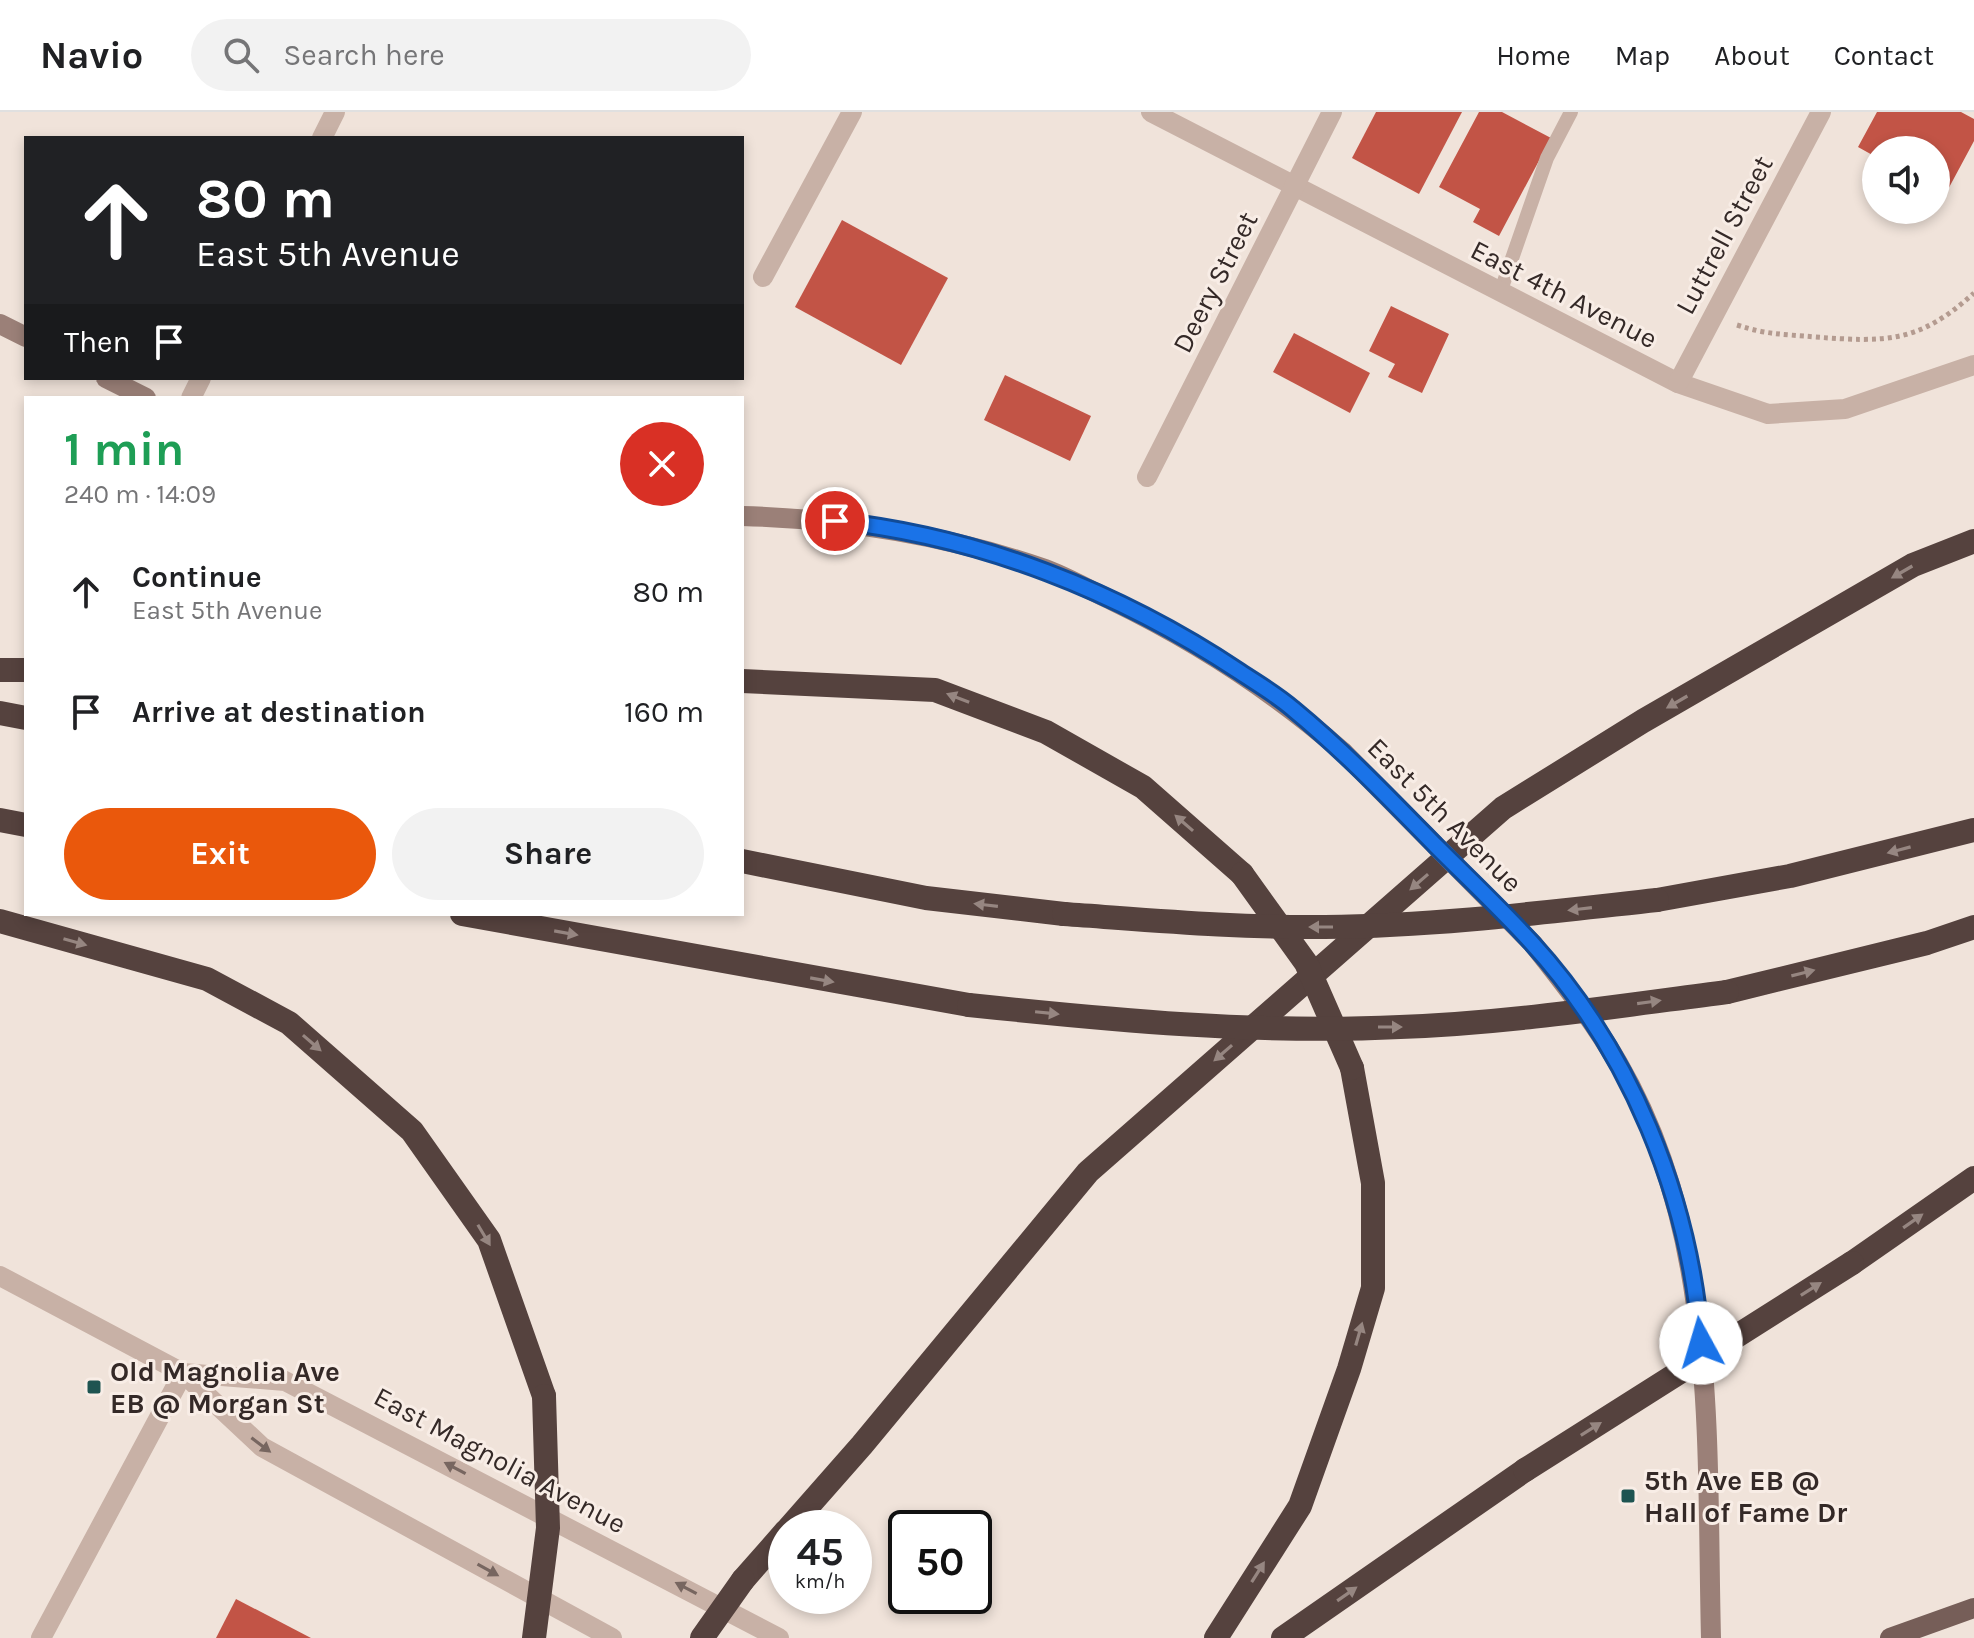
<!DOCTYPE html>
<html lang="en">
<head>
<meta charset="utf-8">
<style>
	:root { --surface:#fff; --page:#f2f2f2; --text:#202124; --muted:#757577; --line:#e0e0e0; --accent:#ea580c }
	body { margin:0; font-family:Karla,sans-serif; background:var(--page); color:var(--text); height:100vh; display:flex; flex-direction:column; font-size:30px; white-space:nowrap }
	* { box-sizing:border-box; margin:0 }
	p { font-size:26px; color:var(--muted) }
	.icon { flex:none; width:44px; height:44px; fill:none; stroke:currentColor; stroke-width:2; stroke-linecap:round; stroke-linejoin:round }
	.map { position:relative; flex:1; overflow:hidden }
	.panel { position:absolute; left:24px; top:284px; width:720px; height:520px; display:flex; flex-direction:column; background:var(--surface); border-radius:0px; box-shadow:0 4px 12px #0003 }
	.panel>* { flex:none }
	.guide { position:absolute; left:24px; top:24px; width:720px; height:244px; border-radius:0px; box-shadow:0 4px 12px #0003; background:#202124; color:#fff; overflow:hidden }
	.fabs { position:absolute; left:1862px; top:24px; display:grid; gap:16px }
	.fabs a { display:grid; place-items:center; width:88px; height:88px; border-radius:50%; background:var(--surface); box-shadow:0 4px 12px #0003; font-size:40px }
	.speed { position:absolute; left:768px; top:1398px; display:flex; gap:16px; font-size:40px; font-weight:700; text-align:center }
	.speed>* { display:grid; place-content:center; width:104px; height:104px; border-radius:50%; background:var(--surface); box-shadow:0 4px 12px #0003; line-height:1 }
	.speed small { font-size:20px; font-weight:400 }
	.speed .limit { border:4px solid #111; border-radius:12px; background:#fff; color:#111 }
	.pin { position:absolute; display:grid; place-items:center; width:68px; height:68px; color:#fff; margin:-34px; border:4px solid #fff; border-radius:50%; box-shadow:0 2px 8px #0007 }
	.me { position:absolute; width:88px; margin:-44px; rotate:354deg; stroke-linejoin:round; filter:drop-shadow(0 0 6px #0008) }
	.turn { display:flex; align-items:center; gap:28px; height:168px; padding:0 40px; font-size:36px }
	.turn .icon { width:104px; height:104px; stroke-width:2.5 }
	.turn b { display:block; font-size:56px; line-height:68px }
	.then { display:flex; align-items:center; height:76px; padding:0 40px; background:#0003; gap:16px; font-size:30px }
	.round { display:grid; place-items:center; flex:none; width:84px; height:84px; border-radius:42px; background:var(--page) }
	.head { display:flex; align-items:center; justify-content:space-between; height:136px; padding:0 40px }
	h1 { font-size:48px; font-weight:700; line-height:60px; color:#1e9e55 }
	.button { display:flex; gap:16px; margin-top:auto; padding:16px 40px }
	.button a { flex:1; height:92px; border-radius:48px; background:var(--accent); color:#fff; font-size:32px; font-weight:700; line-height:92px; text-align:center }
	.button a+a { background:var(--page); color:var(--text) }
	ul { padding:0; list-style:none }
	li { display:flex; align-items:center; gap:24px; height:120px; padding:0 40px }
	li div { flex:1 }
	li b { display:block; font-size:30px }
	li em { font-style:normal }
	header { display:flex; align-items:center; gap:48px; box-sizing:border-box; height:112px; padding:0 40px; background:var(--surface); border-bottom:2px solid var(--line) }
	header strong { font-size:38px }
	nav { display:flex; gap:44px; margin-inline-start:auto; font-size:28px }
	.search { width:560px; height:72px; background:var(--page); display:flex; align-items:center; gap:20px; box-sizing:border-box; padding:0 28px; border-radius:44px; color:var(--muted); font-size:30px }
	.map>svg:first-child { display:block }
</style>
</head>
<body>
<header>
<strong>Navio</strong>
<div class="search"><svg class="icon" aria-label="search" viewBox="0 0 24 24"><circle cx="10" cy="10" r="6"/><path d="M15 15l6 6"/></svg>Search here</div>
<nav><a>Home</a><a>Map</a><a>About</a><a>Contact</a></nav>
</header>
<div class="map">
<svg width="1974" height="1526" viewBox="0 0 1974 1526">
	<rect width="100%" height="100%" fill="#f0e3da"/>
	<g fill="#c25446">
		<polygon points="1376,0 1462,0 1419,82 1352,46"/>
		<polygon points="1479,0 1502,0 1551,26 1499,124 1473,110 1480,97 1439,75"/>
		<polygon points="1877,0 1961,0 1974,7 1974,29 1945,83 1936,78 1936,38 1876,38 1876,45 1858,35"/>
		<polygon points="842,108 948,166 901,253 795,195"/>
		<polygon points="1391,194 1449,222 1422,281 1388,265 1395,252 1369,239"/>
		<polygon points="1294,221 1370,261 1350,301 1273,260"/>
		<polygon points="1005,263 1091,304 1070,349 984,308"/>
		<polygon points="236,1487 311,1526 216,1526"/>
	</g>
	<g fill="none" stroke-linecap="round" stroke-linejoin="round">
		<path stroke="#b49b90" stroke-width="5" stroke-dasharray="4 4" stroke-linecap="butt" d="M1737,213C1768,223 1783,222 1815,225C1885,230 1918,232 1974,181"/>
		<polyline stroke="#c8b1a6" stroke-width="14" points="1500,181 1547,46 1571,0"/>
		<g stroke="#c8b1a6" stroke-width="20">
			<polyline points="1151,0 1678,271 1768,302 1845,297 1974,253"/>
			<polyline points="322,26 335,0"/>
			<polyline points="763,165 852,0"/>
			<polyline points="1678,271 1821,0"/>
			<polyline points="191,286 201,266"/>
			<polyline points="1147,365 1332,0"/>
			<polyline points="0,1164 183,1261 262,1335 612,1526"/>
			<polyline points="183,1261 285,1269 779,1526"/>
			<polyline points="41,1526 183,1261"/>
		</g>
		<g stroke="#9b8078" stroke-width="20">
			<polyline points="0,212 26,225"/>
			<polyline points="106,266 146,286"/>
			<path d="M742,404C845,407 947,423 1045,457C1067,465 1089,478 1111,488C1196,529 1272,578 1343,640"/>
			<path d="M1533,832C1563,870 1593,908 1618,951C1719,1125 1706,1332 1711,1526"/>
		</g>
		<polyline stroke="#765e58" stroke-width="20" points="1890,1526 1974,1496"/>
		<g stroke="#55423e" stroke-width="24">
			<polyline points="0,558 26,558"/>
			<polyline points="742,569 935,578 1046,620 1143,675 1242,762"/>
			<polyline points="0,601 26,606"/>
			<polyline points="0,708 26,713"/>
			<polyline points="742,749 926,786 1064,802"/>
			<polyline points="1657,788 1790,764 1974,718"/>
			<polyline points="462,802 969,893"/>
			<polyline points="0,809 207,867 289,911 412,1019 489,1128 544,1284"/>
			<polyline points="1727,880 1927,831 1974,815"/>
			<polyline points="1852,1151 1974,1066"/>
			<polyline points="789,1416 862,1333 1088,1060 1503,696 1643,609 1913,453 1974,429"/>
			<polyline points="743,1468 786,1419"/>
			<polyline points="1216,1526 1300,1394 1349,1257 1373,1176 1373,1071 1352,956"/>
			<polyline points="1283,1526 1525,1358"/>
		</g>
		<polyline stroke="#9b8078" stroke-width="20" points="1343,640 1533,832"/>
		<g stroke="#55423e" stroke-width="24">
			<polyline points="1242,762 1306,851 1352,956"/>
			<path d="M1064,802C1151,808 1237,816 1325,815C1436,814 1547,800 1657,788"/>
			<path d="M969,893C1112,908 1256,922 1400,915C1510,911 1619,894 1727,880"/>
			<polyline points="1525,1358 1852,1151"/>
			<polyline points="534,1526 548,1416 544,1284"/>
			<polyline points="702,1526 743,1468"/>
		</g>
	</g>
	<defs><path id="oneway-solid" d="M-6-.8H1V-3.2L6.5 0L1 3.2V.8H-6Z" transform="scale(2)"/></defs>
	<g fill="#968681">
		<use href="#oneway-solid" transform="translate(1902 460) rotate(150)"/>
		<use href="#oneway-solid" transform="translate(958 586) rotate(-159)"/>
		<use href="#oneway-solid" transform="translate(1677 590) rotate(150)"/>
		<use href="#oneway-solid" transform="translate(1184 711) rotate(-139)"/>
		<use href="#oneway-solid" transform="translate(1899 738) rotate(165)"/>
		<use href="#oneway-solid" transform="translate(1419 770) rotate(139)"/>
		<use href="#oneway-solid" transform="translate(986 793) rotate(-173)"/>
		<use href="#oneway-solid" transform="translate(1580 797) rotate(173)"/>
		<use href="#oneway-solid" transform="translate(1321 815) rotate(180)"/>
		<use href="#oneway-solid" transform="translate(566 821) rotate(10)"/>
		<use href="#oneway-solid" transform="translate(75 830) rotate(16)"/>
		<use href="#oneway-solid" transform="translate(1803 861) rotate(-14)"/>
		<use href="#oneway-solid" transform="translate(822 868) rotate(10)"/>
		<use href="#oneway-solid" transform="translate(1649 890) rotate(-8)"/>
		<use href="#oneway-solid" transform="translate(1047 901) rotate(6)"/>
		<use href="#oneway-solid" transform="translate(1390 915)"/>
		<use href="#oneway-solid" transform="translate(312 931) rotate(41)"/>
		<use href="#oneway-solid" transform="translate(1223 941) rotate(139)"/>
		<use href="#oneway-solid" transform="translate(1913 1109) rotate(-35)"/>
		<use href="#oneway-solid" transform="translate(484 1123) rotate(59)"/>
		<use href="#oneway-solid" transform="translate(1811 1177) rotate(-32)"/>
		<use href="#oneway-solid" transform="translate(1359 1222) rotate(-74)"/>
		<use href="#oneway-solid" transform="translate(1591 1317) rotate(-32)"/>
		<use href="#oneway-solid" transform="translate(1258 1460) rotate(-58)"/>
		<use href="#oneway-solid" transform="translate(1347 1482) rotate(-35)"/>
	</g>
	<g fill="#776660">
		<use href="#oneway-solid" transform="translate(261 1333) rotate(37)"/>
		<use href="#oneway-solid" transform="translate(455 1356) rotate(-152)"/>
		<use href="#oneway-solid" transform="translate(488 1458) rotate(29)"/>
		<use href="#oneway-solid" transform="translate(686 1476) rotate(-152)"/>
	</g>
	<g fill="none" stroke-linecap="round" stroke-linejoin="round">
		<g stroke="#114b97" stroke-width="20">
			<path id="route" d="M835,409C979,424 1120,480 1240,560C1258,572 1277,583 1293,597C1344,639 1390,687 1436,734C1468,766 1501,797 1531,830C1630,938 1690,1085 1701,1231"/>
		</g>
		<use href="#route" stroke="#1a73e8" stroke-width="14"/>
	</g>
	<g fill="#1e5451" stroke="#f8ede6" stroke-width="3">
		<rect x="86" y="1267" width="16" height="16" rx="4"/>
		<rect x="1620" y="1376" width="16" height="16" rx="4"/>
	</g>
	<g text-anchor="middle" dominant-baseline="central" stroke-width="6" stroke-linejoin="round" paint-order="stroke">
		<g font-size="28" fill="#342927" stroke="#f8ede6">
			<text transform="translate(1724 123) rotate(-62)">Luttrell Street</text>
			<text transform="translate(1215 170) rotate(-63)">Deery Street</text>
			<text transform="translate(1564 182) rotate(27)">East 4th Avenue</text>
			<text transform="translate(1445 703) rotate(45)">East 5th Avenue</text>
			<text transform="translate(500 1348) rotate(28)">East Magnolia Avenue</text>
		</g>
		<g font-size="28" font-weight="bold" fill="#342927" stroke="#f8ede6" text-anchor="start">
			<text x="110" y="1259">Old Magnolia Ave<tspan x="110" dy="32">EB @ Morgan St</tspan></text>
			<text x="1644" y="1368">5th Ave EB @<tspan x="1644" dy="32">Hall of Fame Dr</tspan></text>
		</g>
	</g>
</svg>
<div class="fabs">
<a><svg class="icon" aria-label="sound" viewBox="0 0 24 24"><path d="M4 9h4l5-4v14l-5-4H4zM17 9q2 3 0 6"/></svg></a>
</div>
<div class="speed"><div>45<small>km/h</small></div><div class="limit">50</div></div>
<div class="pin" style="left:835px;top:409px;background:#d93025"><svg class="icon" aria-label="arrive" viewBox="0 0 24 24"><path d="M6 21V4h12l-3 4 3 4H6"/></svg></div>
<svg class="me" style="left:1701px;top:1231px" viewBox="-20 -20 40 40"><circle r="19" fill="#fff"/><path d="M0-13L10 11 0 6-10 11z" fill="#1a73e8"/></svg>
<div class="guide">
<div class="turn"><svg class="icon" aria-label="ahead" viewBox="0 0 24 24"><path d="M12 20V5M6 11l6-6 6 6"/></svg><div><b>80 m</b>East 5th Avenue</div></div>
<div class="then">Then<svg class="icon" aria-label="arrive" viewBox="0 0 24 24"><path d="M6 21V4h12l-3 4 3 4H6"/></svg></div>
</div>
<section class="panel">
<div class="head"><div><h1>1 min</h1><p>240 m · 14:09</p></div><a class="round" style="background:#d93025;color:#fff"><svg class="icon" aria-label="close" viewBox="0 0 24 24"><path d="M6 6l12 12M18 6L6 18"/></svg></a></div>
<ul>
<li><svg class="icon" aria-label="ahead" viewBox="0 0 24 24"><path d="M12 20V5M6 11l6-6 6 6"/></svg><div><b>Continue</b><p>East 5th Avenue</p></div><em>80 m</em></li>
<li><svg class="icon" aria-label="arrive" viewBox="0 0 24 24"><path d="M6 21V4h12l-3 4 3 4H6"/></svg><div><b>Arrive at destination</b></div><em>160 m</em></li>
</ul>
<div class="button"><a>Exit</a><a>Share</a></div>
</section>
</div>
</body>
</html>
